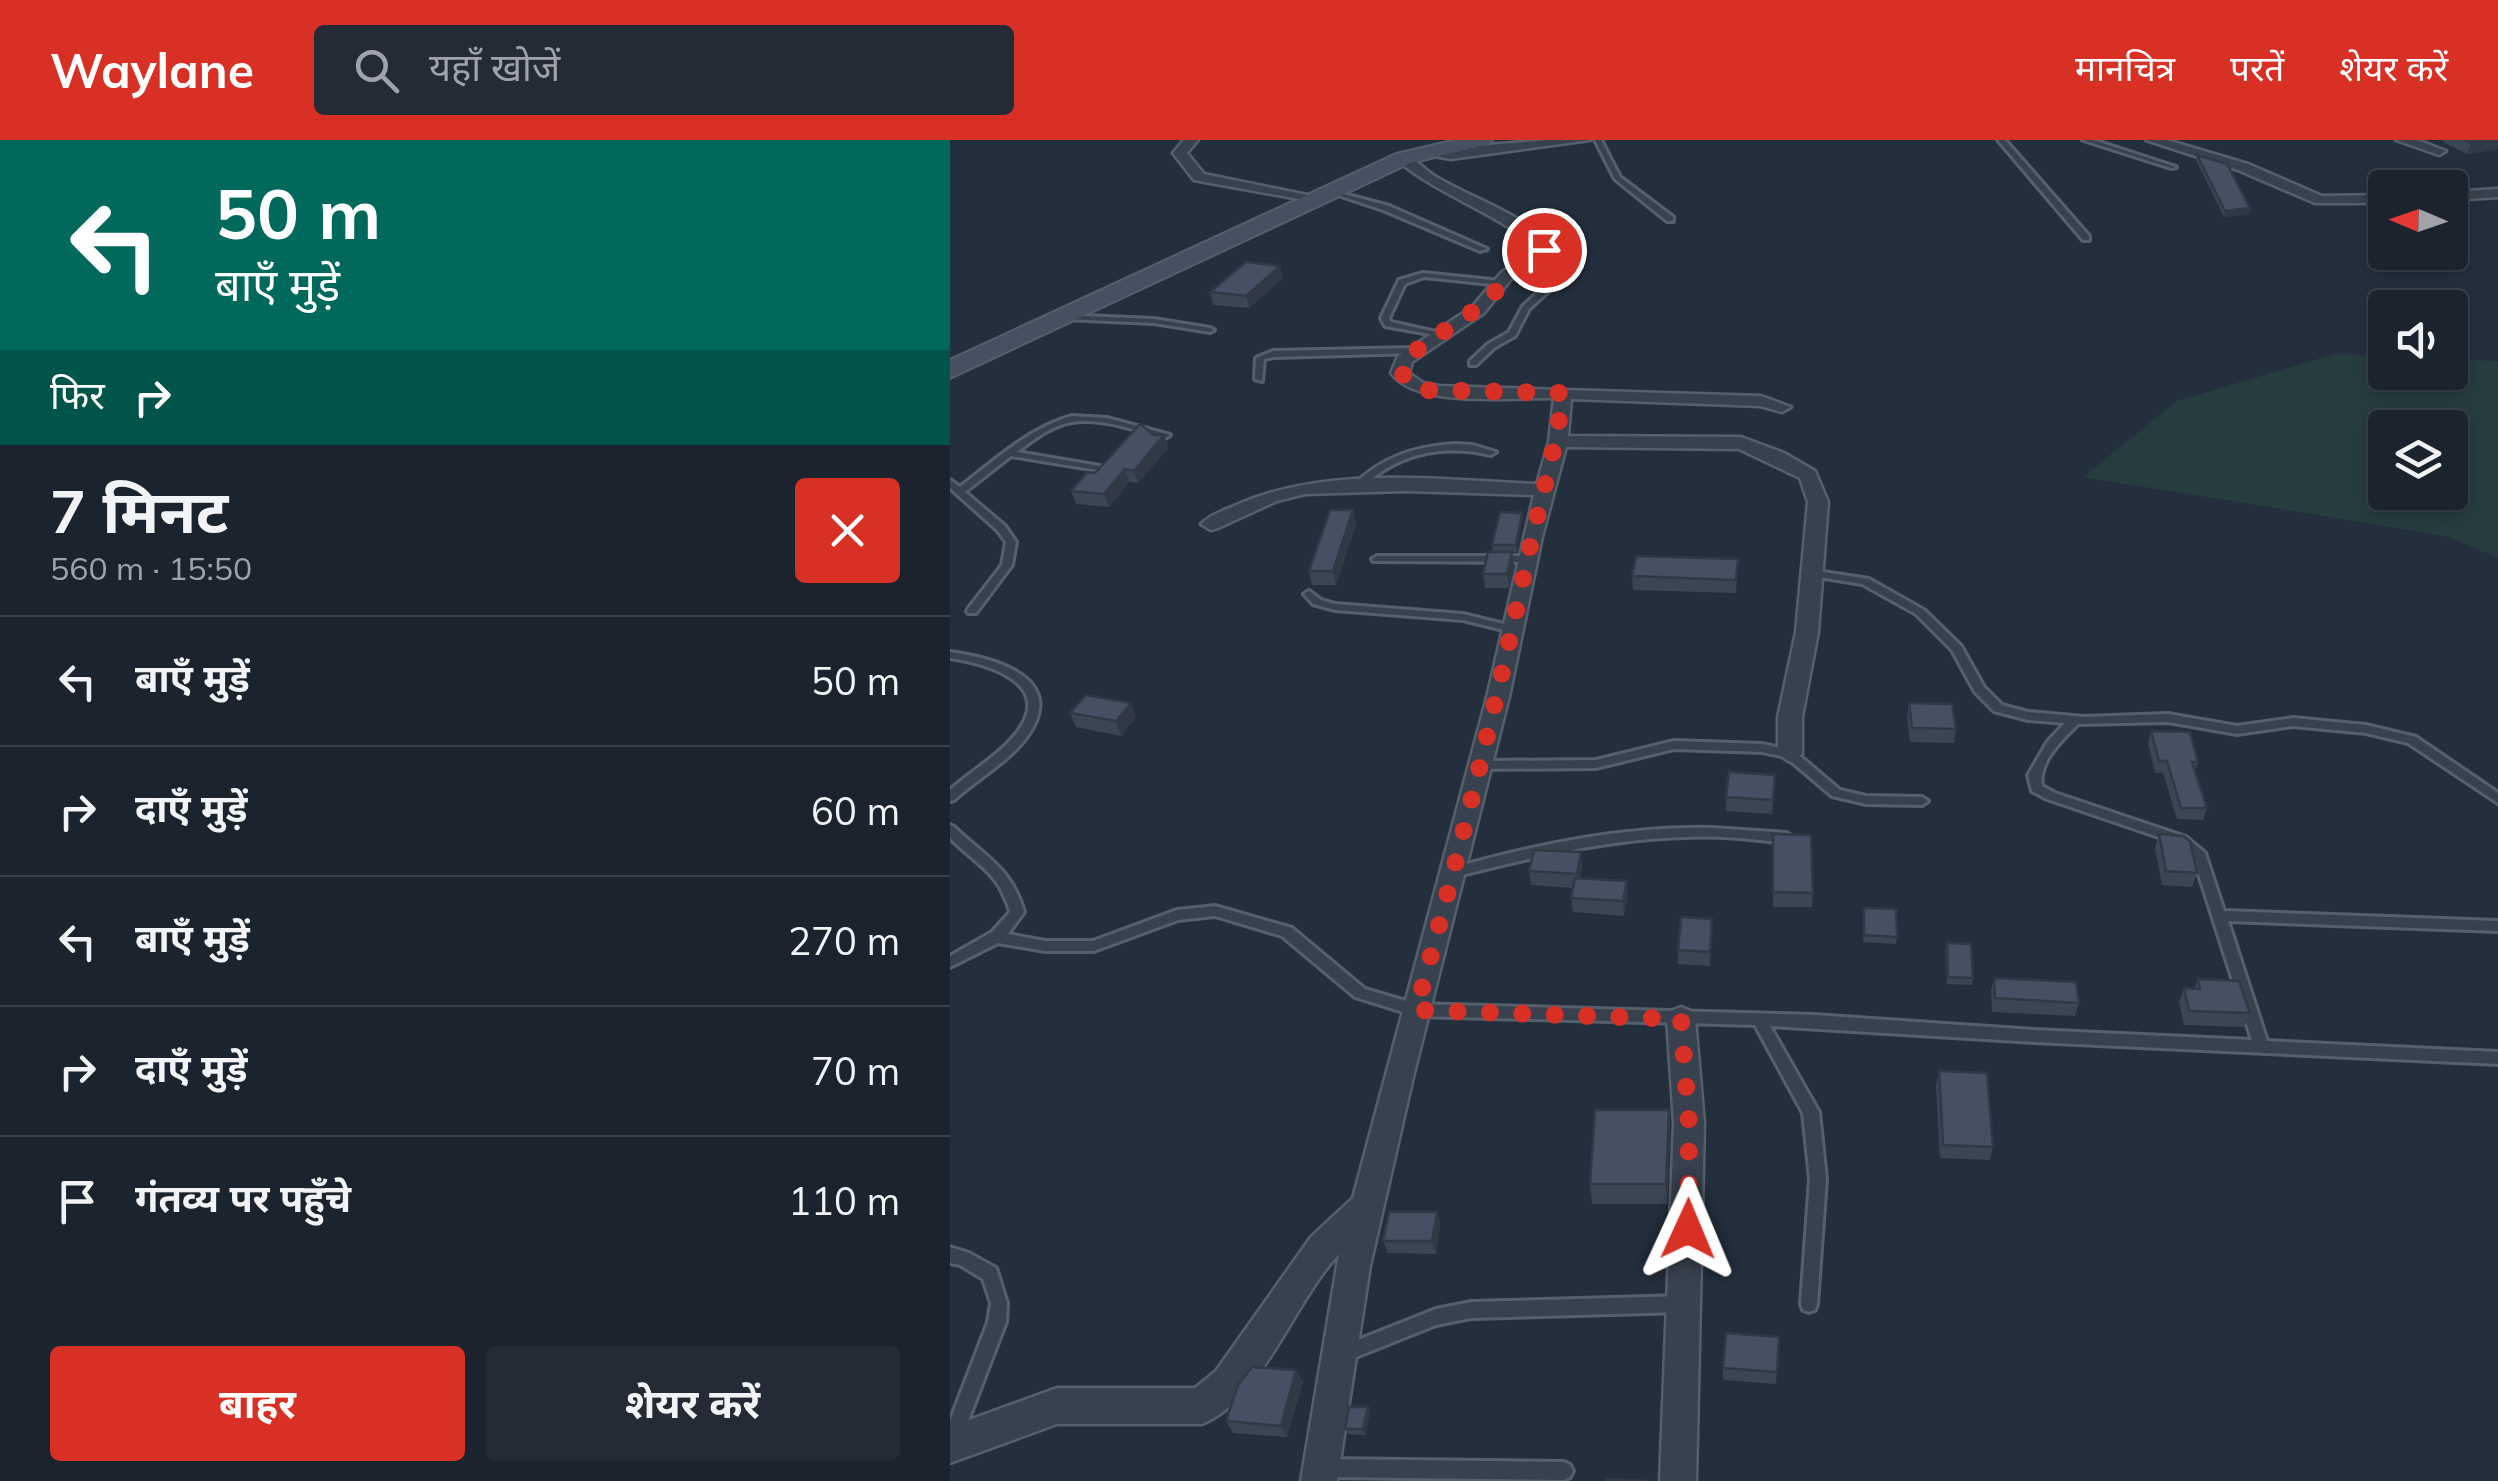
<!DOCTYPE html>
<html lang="hi">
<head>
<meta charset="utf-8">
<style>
	:root { --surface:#1b232e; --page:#242b36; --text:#f1f3f6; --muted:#a0a4aa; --line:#39404a; --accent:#d93025 }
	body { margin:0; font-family:Mulish,"Noto Sans Devanagari",sans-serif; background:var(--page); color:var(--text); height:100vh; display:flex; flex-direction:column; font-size:38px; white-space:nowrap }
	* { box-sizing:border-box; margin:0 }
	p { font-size:32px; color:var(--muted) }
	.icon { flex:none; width:55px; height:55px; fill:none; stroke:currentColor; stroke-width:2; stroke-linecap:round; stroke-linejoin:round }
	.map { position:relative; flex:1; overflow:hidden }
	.panel { display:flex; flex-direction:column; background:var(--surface); width:950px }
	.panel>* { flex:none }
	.hud { background:#00695c; color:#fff; overflow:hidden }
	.needle { width:65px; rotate:272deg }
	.controls { position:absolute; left:1418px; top:30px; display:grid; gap:20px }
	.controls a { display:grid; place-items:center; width:100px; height:100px; border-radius:10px; background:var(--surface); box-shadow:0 5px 15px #0003,0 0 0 2px var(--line); font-size:50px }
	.pin { position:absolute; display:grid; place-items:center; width:85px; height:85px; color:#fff; margin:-42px; border:5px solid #fff; border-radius:50%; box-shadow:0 2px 10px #0007 }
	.me { position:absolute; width:110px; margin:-55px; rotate:1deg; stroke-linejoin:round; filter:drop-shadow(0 0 8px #0008) }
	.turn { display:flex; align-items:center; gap:35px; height:210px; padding:0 50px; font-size:45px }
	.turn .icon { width:130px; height:130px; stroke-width:2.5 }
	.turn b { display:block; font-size:70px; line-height:85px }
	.then { display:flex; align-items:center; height:95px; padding:0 50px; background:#0003; gap:20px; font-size:38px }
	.round { display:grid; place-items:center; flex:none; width:105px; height:105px; border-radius:10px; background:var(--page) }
	.summary { display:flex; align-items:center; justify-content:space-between; height:170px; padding:0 50px }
	h1 { font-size:60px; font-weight:700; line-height:75px }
	.primary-button { display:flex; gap:20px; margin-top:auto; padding:20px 50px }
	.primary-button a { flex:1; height:115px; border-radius:10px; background:var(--accent); color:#fff; font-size:40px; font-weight:700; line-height:115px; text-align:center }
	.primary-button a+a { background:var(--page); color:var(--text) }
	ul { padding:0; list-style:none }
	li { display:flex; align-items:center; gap:30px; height:130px; padding:0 50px; border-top:2px solid var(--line) }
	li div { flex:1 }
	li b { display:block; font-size:38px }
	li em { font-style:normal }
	header { display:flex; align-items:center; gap:60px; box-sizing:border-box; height:140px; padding:0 50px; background:var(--accent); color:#fff }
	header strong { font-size:48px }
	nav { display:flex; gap:55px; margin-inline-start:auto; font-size:35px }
	.search { width:700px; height:90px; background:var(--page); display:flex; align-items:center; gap:25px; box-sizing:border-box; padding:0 35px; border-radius:10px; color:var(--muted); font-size:38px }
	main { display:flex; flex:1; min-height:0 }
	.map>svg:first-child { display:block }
</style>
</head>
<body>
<header>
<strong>Waylane</strong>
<div class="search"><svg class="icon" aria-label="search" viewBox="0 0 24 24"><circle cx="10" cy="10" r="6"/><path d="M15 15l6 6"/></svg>यहाँ खोजें</div>
<nav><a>मानचित्र</a><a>परतें</a><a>शेयर करें</a></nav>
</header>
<main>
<section class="panel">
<div class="hud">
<div class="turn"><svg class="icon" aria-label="left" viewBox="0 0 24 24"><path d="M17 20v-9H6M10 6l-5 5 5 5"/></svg><div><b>50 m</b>बाएँ मुड़ें</div></div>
<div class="then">फिर<svg class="icon" aria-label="right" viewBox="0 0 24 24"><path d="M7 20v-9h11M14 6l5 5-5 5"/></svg></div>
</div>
<div class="summary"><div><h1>7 मिनट</h1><p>560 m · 15:50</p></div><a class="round" style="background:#d93025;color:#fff"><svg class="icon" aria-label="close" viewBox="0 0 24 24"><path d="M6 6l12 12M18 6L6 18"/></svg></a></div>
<ul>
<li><svg class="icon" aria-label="left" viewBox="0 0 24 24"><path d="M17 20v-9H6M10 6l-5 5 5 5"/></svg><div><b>बाएँ मुड़ें</b></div><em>50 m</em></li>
<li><svg class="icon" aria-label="right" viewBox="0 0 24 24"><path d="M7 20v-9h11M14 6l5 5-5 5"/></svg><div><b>दाएँ मुड़ें</b></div><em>60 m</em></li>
<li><svg class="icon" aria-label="left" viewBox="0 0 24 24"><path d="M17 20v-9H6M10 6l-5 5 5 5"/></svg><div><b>बाएँ मुड़ें</b></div><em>270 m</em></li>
<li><svg class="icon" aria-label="right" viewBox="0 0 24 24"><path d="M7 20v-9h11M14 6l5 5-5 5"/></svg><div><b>दाएँ मुड़ें</b></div><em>70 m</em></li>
<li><svg class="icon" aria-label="arrive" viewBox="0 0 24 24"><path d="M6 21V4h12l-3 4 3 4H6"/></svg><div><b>गंतव्य पर पहुँचे</b></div><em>110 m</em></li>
</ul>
<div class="primary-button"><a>बाहर</a><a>शेयर करें</a></div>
</section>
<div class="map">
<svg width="1548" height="1341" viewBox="0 0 1548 1341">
	<rect width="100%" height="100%" fill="#242f3e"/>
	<path fill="#263c3f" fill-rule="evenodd" d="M1385,214L1435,216V232H1500V219L1548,221V418L1496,396L1133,337L1227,261ZM1435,288H1500V352H1435Z"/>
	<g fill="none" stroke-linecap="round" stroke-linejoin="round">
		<g stroke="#565f6c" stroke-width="6">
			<g id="lane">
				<polygon points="645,0 651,0 670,37 723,77 723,81 717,81 665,39"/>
				<polygon points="1048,0 1055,0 1139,96 1139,100 1133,100"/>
				<polygon points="1133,0 1143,0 1226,27 1221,28"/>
				<polygon points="379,50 439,66 537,109 530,111 433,70 379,52"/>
				<polygon points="588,112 594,112 614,123 614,137 579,169 565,196 544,208 526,225 520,225 520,221 538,204 559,192 573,166 606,136 607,126 588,116"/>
				<polygon points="473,133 551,141 555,143 551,145 474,137 455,144 439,178 441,182 495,194 491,196 435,186 431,178 449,140"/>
				<polygon points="110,175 204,179 260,188 264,190 260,192 204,183 113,179 110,179"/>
				<polygon points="464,208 468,211 467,213 324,217 314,219 312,241 305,239 306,218 323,211"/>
				<path d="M122,276L157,278L220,295L215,298C186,291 152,277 122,282C102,285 83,300 67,312L150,326L153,327V331L61,316L15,352L55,386L66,402L62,425L26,473H18L17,471L18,469L52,425L56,402L47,390L0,348V340L10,347C45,320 79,288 122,276Z"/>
				<path d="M505,304L523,305L546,312L541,315C492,304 448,313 411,348L408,349L403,346C431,317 466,306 505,304Z"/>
				<polygon points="427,416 577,416 582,419 577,422 423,421 422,419"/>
				<path d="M860,430L919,439L974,470L1011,506L1034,547L1052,565L1078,572L1134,577L1218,574L1287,586L1343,578L1416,585L1466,597L1548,653V663L1458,603L1416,593L1343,586L1287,594L1218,582L1128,584C1112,600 1088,622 1092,646L1105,653L1236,697L1255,713L1274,771L1548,781V791L1278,781L1317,901L1548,912V924L1084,902L820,886L869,972L876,1039L867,1164L865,1170L859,1172L853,1170L851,1164L860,1039L853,973L805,885L466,876L405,857L332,796L265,776L228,780L144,811H95L48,803L0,827V816L42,792L60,772C49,732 27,725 0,698V685L4,687C35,717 61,727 74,772L58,794L95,801H143L227,770L265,766L342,788L415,849L466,864L864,875L1084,890L1302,900L1243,716L1226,703L1097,659L1082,651L1078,635L1098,601L1115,583L1078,580L1044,571L1025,552L1002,510L966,474L912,444L856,435L855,433Z"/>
				<polygon points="359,451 371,460 385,464 513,474 566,487 567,489 562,492 513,480 385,470 363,464 354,454"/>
				<path d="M0,512C46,518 120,539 76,598C57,623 27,639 4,660L0,661V650C21,631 47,617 65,595C107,544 39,524 0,518Z"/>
				<polygon points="724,601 812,604 840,610 844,611 890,650 916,656 972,657 978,661 972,665 916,664 882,656 836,617 812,612 724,609 646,628 531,629 525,625 531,621 646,620"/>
				<path d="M762,688L837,693L843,698L837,703C803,699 769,695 735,697C657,699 580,718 504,737L499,735L497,732L499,729C584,705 674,686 762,688Z"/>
				<polygon points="0,1107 19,1113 46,1128 57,1163 56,1182 9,1304 6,1310 0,1313 0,1281 38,1182 41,1163 33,1139 10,1125 0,1123"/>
				<polygon points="733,1156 739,1158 741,1164 739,1170 733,1172 521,1178 486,1185 396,1221 390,1219 387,1213 390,1207 486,1169 521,1162"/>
				<polygon points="375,1319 614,1322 620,1325 623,1331 620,1337 614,1340 375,1337 369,1334 366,1328 369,1322"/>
			</g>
		</g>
		<g stroke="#565f6c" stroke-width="5">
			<g id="street">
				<polygon points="234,0 248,0 237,13 254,34 372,58 365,62 244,40 223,13"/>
				<path d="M598,0H640L501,19L468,13C474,9 580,2 598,0Z"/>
				<polygon points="1196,0 1217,0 1298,24 1372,56 1435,55 1435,63 1365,63 1288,30"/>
				<polygon points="1446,0 1467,0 1496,11 1489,15"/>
				<path d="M448,15C464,14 474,31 488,38C527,61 572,73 603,107L592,121L562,138L534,173L462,222L459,233L473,243L489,246L811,256L841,267L832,272L810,266L621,259L618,296L791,297L834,313L865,331L878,362L868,492L852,577V614L840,622L828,614V577L846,492L858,362L850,338L789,309L616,307L592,397L559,557L464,933L420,1126L387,1341H351L389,1114C344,1161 313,1259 252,1284H107L0,1323V1287L107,1248H245L266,1231L361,1097L403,1058L537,557L584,355L456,351L355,354L327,361L268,388L261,390L251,384C260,375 273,371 284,366C377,324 488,340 587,344L599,301L604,258C561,257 468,269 441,233L448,216L522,167L552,132L588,108C544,72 491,56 448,21Z"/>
				<polygon points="1548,49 1548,57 1500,60 1500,52"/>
				<polygon points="731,867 741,871 745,879 754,983 746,1341 710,1341 724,983 717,879 721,871"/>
			</g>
		</g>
		<g stroke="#565f6c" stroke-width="4">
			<polygon id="secondary" points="506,0 542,0 539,4 460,23 0,238 0,220 446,14"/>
		</g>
		<use href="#lane" fill="#38414e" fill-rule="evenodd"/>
		<use href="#street" fill="#38414e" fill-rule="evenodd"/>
		<use href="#secondary" fill="#465061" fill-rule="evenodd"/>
	</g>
	<g fill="#3b4654">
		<polygon points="1492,0 1548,0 1548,9 1517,14 1495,3"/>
		<polygon points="1247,15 1300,68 1299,74 1274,77 1246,20"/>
		<polygon points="333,138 299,168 263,165 260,152"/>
		<polygon points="204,295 214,295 218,308 188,343 179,342 159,367 126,364 121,351 145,333"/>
		<polygon points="403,370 406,384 386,445 362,445 359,431"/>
		<polygon points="572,373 572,379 567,412 562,412 564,426 559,448 535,448 533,434 543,412 542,405"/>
		<polygon points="788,419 786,453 683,450 682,436"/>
		<polygon points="959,563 1006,589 1004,603 960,602 957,577"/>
		<polygon points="120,573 186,577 171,596 126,587"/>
		<polygon points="1201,591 1248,622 1245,631 1257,668 1253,680 1227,679 1213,633 1205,633 1198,603"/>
		<polygon points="825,635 822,674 776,671 776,657"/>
		<polygon points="1209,694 1247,733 1242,747 1212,745 1205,708"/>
		<polygon points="822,708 863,753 862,767 823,767"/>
		<polygon points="631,712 632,726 630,738 678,755 674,776 623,772 621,758 623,748 581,745 579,731"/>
		<polygon points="914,768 947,797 946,804 913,802"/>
		<polygon points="762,779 760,826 728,824 728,810"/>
		<polygon points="997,803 1023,838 1022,845 997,844 995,810"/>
		<polygon points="1044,838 1129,863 1125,876 1042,872 1041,851"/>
		<polygon points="1248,839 1300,873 1294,887 1234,885 1229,862 1234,848 1244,849"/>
		<polygon points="989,931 1043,1007 1040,1020 990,1018 986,945"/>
		<polygon points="719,970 720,990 717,1064 642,1064 640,1044"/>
		<polygon points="487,1072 490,1085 486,1114 438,1113 433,1101"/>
		<polygon points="829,1197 826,1244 773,1240 773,1228"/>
		<polygon points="346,1230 353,1242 337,1297 283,1293 276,1281"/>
		<polygon points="418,1267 420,1273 415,1295 398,1294 395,1289"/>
	</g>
	<g fill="#303945">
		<polygon points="1541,0 1548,0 1548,9 1517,14 1521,3"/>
		<polygon points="1300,68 1299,74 1274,77 1275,71"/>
		<polygon points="330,126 333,138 299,168 296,156"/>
		<polygon points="214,295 218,308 188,343 184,331"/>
		<polygon points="175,329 179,342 159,367 154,354"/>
		<polygon points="403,370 406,384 386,445 383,431"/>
		<polygon points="572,373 572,379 567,412 566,405"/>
		<polygon points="562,412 564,426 559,448 557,434"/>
		<polygon points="181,563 186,577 171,596 166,581"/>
		<polygon points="631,712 632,726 628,748 627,734"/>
		<polygon points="677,741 678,755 674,776 673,761"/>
		<polygon points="719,970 720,990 717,1064 716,1044"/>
		<polygon points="487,1072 490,1085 486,1114 482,1101"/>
		<polygon points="346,1230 353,1242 337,1297 331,1286"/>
		<polygon points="418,1267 420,1273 415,1295 413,1289"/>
	</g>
	<g fill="#455162" stroke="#303945" stroke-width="2.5">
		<polygon points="1514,0 1541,0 1521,3"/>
		<polygon points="1247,15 1277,24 1300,68 1275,71"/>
		<polygon points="296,122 330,126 296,156 260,152"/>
		<polygon points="190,284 204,295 214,295 184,331 175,329 154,354 121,351 137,332 145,333"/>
		<polygon points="380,370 403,370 383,431 359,431"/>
		<polygon points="550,372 572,373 566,405 542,405"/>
		<polygon points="538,412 562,412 557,434 533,434"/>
		<polygon points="686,416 788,419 786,440 682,436"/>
		<polygon points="136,555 181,563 166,581 120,573"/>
		<polygon points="959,563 1002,564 1006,589 962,588"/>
		<polygon points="1201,591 1240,592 1248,622 1242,622 1257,668 1231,668 1217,621 1209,621"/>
		<polygon points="779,632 825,635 823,660 776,657"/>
		<polygon points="823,694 861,695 863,753 823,752"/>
		<polygon points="1209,694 1233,696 1240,701 1247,733 1216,731"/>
		<polygon points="584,710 631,712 627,734 579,731"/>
		<polygon points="625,738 677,741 673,761 621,758"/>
		<polygon points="914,768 946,769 947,797 914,795"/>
		<polygon points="731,777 762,779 760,812 728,810"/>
		<polygon points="997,803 1021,804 1023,838 998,837"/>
		<polygon points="1044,838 1126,842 1129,863 1045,858"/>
		<polygon points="1248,839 1289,841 1300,873 1239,871 1234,848 1250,849"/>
		<polygon points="989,931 1037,933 1043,1007 993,1005"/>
		<polygon points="645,970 719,970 716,1044 640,1044"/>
		<polygon points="439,1072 487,1072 482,1101 433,1101"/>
		<polygon points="776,1193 829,1197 827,1232 773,1228"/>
		<polygon points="302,1227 346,1230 331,1286 276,1281 288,1245"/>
		<polygon points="399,1267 418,1267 413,1289 395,1289"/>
		<polygon points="657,1339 699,1341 657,1341"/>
	</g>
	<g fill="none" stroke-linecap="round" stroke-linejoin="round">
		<path stroke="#d93025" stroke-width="18" stroke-dasharray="0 32.4" d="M594,110L561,132L538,161L464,212L451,227L455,240L472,250L613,253C606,312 588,367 576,425C544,574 507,722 466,870L731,879L739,983L738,1089"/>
	</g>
</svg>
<div class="controls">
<a><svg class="needle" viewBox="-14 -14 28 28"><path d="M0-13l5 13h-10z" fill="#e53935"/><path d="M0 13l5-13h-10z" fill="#a0a4aa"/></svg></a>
<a><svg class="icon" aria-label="sound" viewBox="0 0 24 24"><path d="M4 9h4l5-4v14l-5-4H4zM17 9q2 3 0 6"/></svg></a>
<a><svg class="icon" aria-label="layers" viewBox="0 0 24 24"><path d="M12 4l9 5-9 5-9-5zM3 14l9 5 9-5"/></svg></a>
</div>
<div class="pin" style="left:594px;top:110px;background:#d93025"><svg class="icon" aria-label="arrive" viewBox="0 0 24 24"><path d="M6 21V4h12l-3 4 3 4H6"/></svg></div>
<svg class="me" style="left:738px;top:1089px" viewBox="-20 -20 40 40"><path d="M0-17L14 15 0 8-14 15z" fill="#d93025" stroke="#fff" stroke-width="4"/></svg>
</div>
</main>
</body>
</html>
